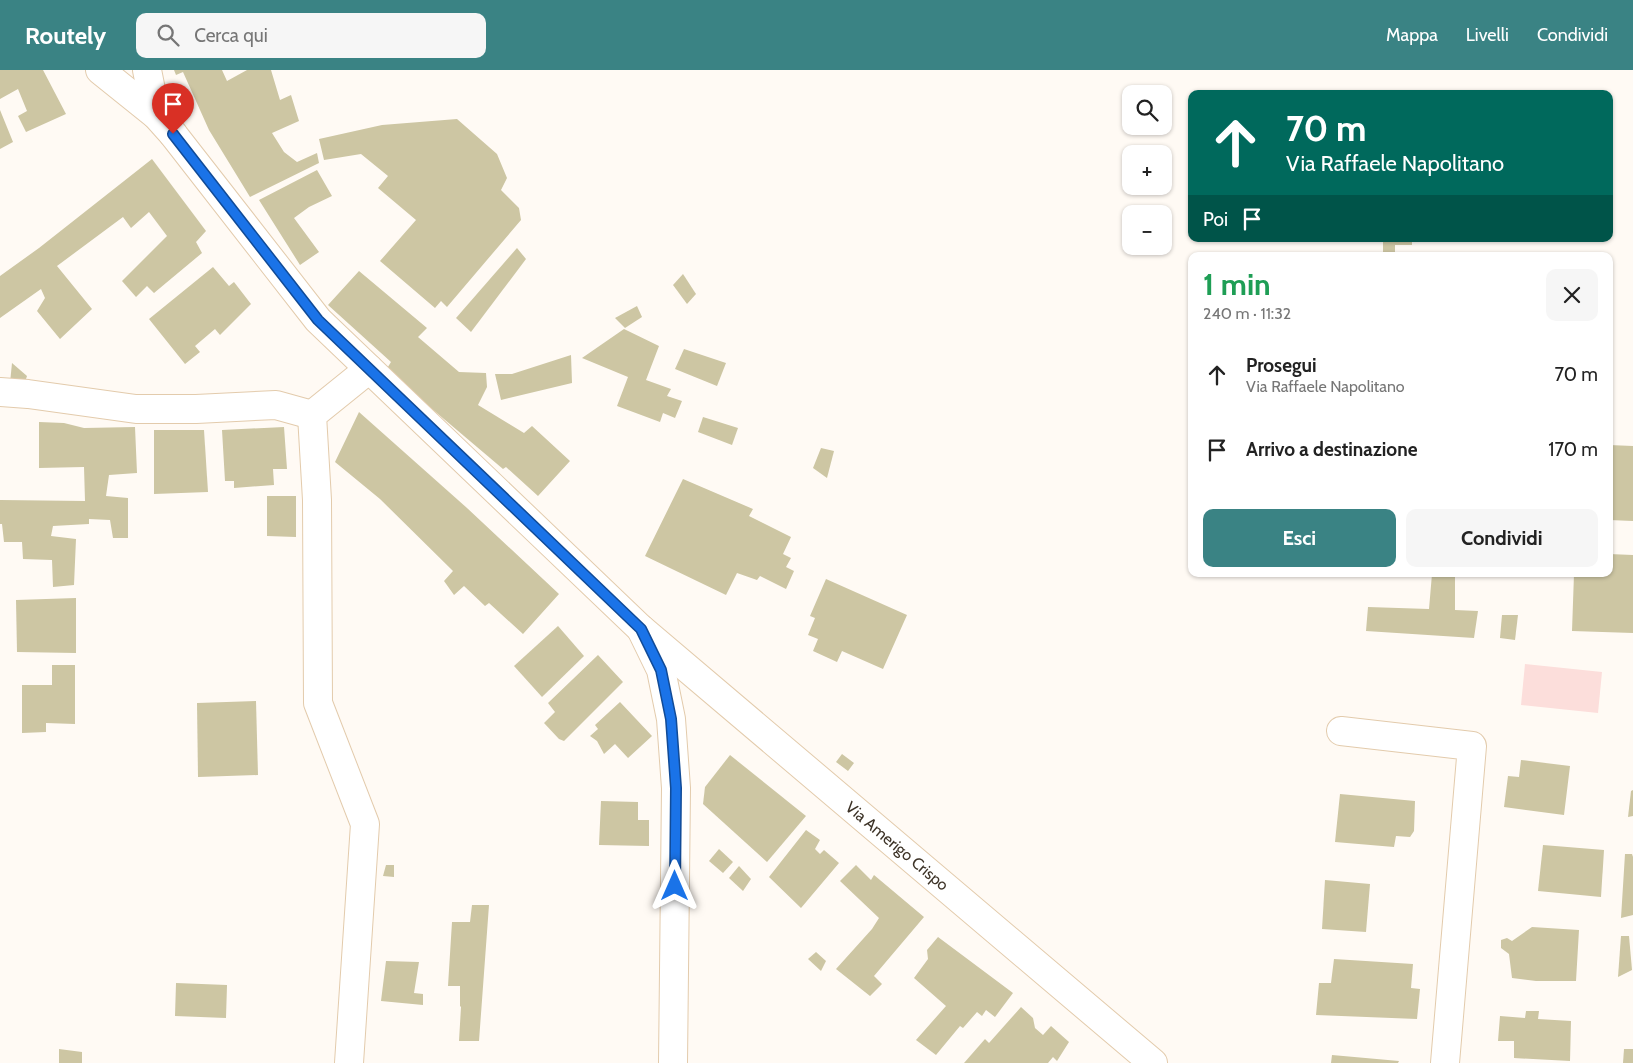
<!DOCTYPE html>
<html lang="it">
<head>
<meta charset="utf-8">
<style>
	:root { --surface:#fff; --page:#f6f6f6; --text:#222; --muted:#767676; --accent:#3a8384 }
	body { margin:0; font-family:Cabin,sans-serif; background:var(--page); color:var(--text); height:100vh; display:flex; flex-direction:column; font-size:19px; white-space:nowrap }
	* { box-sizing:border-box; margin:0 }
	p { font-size:16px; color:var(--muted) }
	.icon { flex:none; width:28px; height:28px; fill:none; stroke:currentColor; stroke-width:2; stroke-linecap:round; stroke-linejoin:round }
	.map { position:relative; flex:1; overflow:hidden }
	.side { position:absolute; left:1188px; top:182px; width:425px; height:325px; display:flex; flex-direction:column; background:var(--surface); border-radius:10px; box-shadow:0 1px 4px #0004 }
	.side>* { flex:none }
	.guide { position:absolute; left:1188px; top:20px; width:425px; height:152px; border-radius:10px; box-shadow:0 1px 4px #0004; background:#00695c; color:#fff; overflow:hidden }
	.fabs { position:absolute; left:1122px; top:15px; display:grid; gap:10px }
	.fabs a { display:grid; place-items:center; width:50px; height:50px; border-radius:10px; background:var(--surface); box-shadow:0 1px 4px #0004; font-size:25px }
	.pin { position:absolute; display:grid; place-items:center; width:42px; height:42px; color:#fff; margin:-51px -21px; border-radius:50% 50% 50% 0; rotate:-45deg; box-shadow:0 0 5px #0007 }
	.pin .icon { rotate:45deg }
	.me { position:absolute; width:55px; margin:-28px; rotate:0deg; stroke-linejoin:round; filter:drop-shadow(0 0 4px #0008) }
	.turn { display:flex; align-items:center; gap:18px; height:105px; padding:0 15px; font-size:22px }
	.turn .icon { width:65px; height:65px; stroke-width:2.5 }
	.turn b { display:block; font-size:35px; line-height:42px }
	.then { display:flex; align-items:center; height:48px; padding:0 15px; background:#0003; gap:10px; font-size:19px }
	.round { display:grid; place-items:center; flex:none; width:52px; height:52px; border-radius:10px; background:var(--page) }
	.summary { display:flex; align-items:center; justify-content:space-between; height:85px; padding:0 15px }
	h1 { font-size:30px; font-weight:700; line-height:38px; color:#1e9e55 }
	.primary-button { display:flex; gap:10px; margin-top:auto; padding:10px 15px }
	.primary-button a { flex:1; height:58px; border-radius:10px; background:var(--accent); color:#fff; font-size:20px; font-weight:700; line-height:58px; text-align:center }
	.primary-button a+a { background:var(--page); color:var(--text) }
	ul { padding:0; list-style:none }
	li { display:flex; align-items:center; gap:15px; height:75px; padding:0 15px }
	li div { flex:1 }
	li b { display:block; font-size:19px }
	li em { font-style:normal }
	header { display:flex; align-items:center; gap:30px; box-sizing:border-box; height:70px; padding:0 25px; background:var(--accent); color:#fff }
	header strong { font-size:24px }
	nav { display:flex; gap:28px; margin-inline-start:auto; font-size:18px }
	.search { width:350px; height:45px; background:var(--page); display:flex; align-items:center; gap:12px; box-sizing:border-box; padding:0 18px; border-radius:10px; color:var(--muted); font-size:19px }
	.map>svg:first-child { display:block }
</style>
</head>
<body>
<header>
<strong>Routely</strong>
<div class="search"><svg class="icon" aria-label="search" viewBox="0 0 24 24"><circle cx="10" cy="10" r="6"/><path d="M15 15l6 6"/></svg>Cerca qui</div>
<nav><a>Mappa</a><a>Livelli</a><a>Condividi</a></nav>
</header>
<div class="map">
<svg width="1633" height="993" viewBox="0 0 1633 993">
	<rect width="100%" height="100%" fill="#fffaf4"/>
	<polygon fill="#fcdedb" points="1525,594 1602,602 1598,643 1521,635"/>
	<g fill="#cdc6a3">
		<polygon points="0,0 43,0 66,44 26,62 18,46 27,41 18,19 0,29"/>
		<polygon points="174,0 222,0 227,11 247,0 271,0 280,30 291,25 299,51 272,63 284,82 297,92 317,83 319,93 250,127 209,60 183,2 176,5"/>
		<polygon points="0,40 13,72 0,79"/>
		<polygon points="457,49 497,84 507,108 501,120 519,138 521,150 447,237 441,231 435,238 380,191 416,150 378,118 388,106 361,84 324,90 319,69 382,55"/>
		<polygon points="152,89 206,161 196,172 202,183 154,223 147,216 136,227 122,211 167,166 149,142 131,158 123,147 57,196 92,239 60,269 37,241 45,228 41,219 0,248 0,206 39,178"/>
		<polygon points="317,100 332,126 309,137 294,148 319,182 300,195 259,130"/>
		<polygon points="1383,169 1412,169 1412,175 1395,175 1395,186 1383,186"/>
		<polygon points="517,178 526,189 471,262 456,248"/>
		<polygon points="213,197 229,216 234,212 251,234 220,265 215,259 195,276 200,282 185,294 149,249"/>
		<polygon points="359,201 427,258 418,267 459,302 486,303 487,317 478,335 524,363 532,356 570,391 538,426 506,397 503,399 386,300 391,292 328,235"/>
		<polygon points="683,204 696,224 687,234 673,215"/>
		<polygon points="637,236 642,247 625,258 615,248"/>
		<polygon points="624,259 659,276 646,310 671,319 667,326 682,331 675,348 663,343 660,352 617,336 628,307 582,288"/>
		<polygon points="684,279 726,293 717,316 675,299"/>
		<polygon points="571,285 572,313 501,330 495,304 512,304"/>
		<polygon points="12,293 27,306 24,315 10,313"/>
		<polygon points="359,342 467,438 559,524 523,564 489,533 485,536 464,516 454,525 444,511 453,501 380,429 335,392"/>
		<polygon points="703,347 738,358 732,375 698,362"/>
		<polygon points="39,352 64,353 84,358 135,357 137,403 109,405 106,426 128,428 128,468 113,468 110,450 89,449 89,454 53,456 51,466 76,469 74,515 53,517 52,490 23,489 22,472 4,472 2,454 0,454 0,430 85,431 84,397 39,398"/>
		<polygon points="284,357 287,399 273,399 274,415 234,418 234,411 225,411 222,360"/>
		<polygon points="154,360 204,360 208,422 154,424"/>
		<polygon points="1609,375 1633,376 1633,451 1609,450"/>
		<polygon points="821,378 834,381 827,408 813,398"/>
		<polygon points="683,409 753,439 749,446 791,467 783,484 791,488 786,497 794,501 786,519 760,506 757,510 737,503 726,525 645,486"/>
		<polygon points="267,426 296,426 296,467 267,466"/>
		<polygon points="1609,484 1633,485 1633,563 1572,561 1574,504 1609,504"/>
		<polygon points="1432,504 1455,504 1455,540 1478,541 1474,568 1366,561 1368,537 1429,539"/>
		<polygon points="826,509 907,545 883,599 842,581 837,592 813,581 818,569 808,565 815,548 810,546"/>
		<polygon points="76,528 76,583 17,582 16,530"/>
		<polygon points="1502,545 1518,545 1515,570 1500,568"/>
		<polygon points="558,556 584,586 542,627 514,596"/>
		<polygon points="598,585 623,612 564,671 559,669 544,653 555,642 548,633"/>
		<polygon points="52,595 75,595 75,654 46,653 46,662 22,663 22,615 52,615"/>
		<polygon points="256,631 258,705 198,707 197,633"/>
		<polygon points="620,632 652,666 628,688 615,674 604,684 597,671 590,666 598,659 595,655"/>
		<polygon points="842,684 854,693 848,701 836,692"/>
		<polygon points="730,685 806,746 767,792 703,734 705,717"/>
		<polygon points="1521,690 1570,696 1564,745 1504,737 1508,706 1519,707"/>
		<polygon points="1633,720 1633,746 1628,747 1631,721"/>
		<polygon points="1340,724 1415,731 1414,761 1410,767 1396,766 1394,777 1335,772"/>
		<polygon points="601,731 638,732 638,750 649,750 649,776 599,775"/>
		<polygon points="806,760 820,770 815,779 820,784 824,780 839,793 801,838 769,807"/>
		<polygon points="1543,775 1604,780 1601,827 1538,821"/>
		<polygon points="719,779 733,792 723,803 709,791"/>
		<polygon points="1625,784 1632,784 1633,787 1633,845 1621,848"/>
		<polygon points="386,795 394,795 394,807 383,806"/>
		<polygon points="856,795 871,810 874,805 924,847 874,906 882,914 870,926 836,899 872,859 879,848 840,811"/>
		<polygon points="739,796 751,809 743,821 729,808"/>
		<polygon points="1325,810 1370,814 1366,862 1322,859"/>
		<polygon points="472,835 489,835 479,971 459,971 461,937 460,936 460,916 448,916 452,852 470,852"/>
		<polygon points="1532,857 1579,860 1576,911 1536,911 1512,908 1509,884 1501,878 1501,870 1507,868 1512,871"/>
		<polygon points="1621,866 1629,866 1632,900 1618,907"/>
		<polygon points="938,867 1013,923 995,947 986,940 982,946 977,942 963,958 960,956 936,985 916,970 946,936 914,908 928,889 927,880"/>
		<polygon points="816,882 826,891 821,901 808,889"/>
		<polygon points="1334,889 1413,894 1411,918 1420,919 1417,949 1316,945 1319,913 1331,913"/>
		<polygon points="386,891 419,892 414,923 423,924 423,935 381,931"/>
		<polygon points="176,913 227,915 226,948 175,946"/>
		<polygon points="1021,937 1033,948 1035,958 1043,965 1051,956 1069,972 1057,991 1053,987 1048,993 964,993 985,969 989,973"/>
		<polygon points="1526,941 1539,941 1538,949 1571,951 1570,991 1514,988 1514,971 1498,971 1500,946 1525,948"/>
		<polygon points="59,979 82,982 82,993 59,993"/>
		<polygon points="1624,979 1633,979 1633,993 1623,993"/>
		<polygon points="1332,985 1399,991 1398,993 1331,993"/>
	</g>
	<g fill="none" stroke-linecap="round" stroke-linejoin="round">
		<g stroke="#e3cbac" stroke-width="30">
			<g id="street">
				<polyline points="100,0 156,45"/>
				<polyline points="147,0 156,45 173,64"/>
				<polyline points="0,322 28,324 136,339 196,339 276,335 312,345"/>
				<polyline points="641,559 661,600 671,649 676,718 673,993"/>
				<polyline points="1341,661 1472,676 1445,993"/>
				<polyline points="349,993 365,754 318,633 317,430 312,345 369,299"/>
			</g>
		</g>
		<g stroke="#e3cbac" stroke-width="30">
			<polyline id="secondary" points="173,64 318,250 641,559 1153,993"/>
		</g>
		<use href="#street" stroke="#fff" stroke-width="28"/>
		<use href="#secondary" stroke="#fff" stroke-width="28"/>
	</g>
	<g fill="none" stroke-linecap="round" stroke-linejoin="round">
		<g stroke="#114b97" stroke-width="12">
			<polyline id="route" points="173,64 318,250 641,559 661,600 671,649 676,718 675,816"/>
		</g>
		<use href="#route" stroke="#1a73e8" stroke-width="9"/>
	</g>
	<g text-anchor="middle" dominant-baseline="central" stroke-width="4" stroke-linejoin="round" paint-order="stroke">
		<g font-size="16" fill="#3d3327" stroke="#fff">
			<text transform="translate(897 776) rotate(40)">Via Amerigo Crispo</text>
		</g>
	</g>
</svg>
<div class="fabs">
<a><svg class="icon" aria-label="search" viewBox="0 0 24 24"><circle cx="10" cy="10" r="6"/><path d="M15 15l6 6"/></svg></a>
<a>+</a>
<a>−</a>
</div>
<div class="pin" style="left:173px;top:64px;background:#d93025"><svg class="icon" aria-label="arrive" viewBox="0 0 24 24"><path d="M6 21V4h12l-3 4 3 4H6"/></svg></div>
<svg class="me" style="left:675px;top:816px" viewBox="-20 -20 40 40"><path d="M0-17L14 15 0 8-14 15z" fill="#1a73e8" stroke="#fff" stroke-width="4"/></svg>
<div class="guide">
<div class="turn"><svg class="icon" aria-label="ahead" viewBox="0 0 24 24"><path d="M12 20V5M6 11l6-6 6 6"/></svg><div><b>70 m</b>Via Raffaele Napolitano</div></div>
<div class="then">Poi<svg class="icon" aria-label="arrive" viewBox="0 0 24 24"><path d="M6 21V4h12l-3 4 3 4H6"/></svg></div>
</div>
<section class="side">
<div class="summary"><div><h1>1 min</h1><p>240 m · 11:32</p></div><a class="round"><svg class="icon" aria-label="close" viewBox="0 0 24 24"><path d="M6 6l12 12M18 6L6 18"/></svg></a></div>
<ul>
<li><svg class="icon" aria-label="ahead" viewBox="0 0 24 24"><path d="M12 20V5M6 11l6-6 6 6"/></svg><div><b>Prosegui</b><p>Via Raffaele Napolitano</p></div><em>70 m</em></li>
<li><svg class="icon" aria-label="arrive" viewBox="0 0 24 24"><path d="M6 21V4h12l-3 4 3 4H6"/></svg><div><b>Arrivo a destinazione</b></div><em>170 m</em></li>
</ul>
<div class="primary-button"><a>Esci</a><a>Condividi</a></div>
</section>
</div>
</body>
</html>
